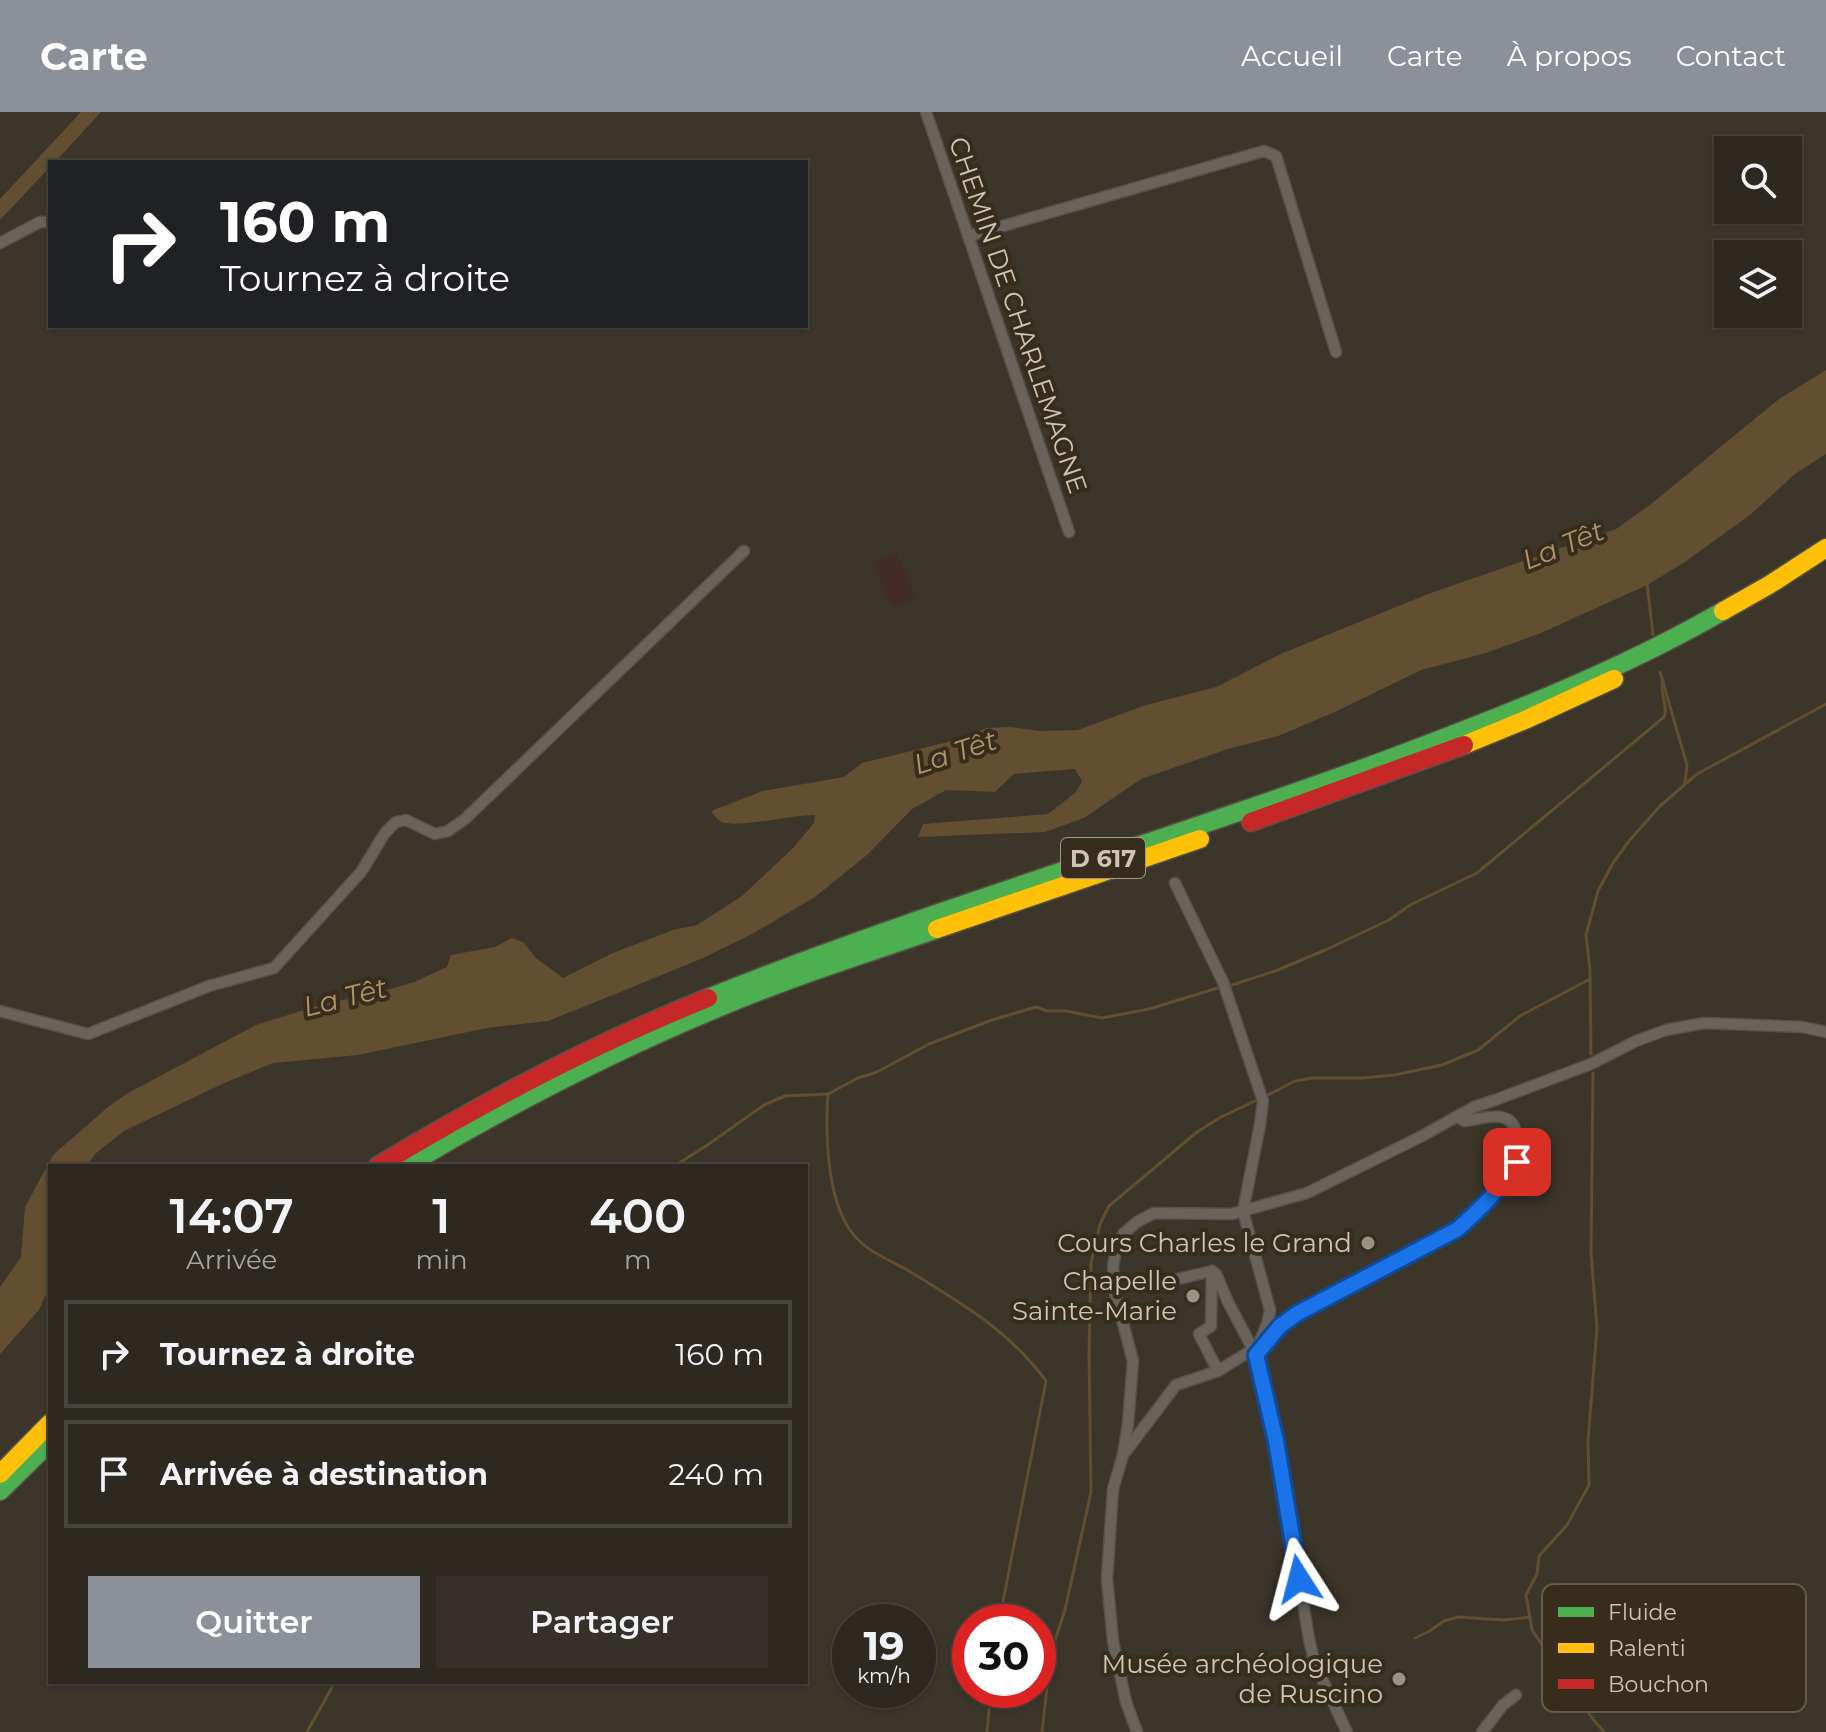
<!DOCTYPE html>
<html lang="fr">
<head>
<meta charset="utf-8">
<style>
	:root { --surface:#2d2820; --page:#353029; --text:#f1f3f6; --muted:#a7a6a5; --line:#48443e; --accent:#8c9099 }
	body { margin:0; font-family:Montserrat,sans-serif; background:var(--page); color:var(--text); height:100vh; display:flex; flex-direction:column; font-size:30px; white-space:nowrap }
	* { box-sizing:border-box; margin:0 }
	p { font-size:26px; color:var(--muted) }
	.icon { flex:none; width:44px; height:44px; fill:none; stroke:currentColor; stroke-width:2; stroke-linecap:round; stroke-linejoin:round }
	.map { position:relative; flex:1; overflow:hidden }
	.sheet { position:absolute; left:48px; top:1052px; width:760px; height:520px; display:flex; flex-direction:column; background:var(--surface); border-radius:0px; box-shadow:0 2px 6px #0004,0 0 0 2px var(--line) }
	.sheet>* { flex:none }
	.guide { position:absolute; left:48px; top:48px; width:760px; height:168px; border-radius:0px; box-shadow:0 2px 6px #0004,0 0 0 2px var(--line); background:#202124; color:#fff; overflow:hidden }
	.controls { position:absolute; left:1714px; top:24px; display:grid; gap:16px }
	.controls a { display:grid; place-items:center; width:88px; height:88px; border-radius:0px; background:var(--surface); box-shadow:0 2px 6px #0004,0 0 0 2px var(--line); font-size:40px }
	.speed { position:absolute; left:832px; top:1492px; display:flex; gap:16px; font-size:40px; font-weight:700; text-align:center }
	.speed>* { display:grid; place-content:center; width:104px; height:104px; border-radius:50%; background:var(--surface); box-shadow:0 2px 6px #0004,0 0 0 2px var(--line); line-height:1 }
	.speed small { font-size:20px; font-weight:400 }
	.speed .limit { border:12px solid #d22; background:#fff; color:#111 }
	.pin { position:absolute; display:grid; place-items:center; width:68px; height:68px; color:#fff; margin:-34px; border-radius:16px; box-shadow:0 4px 12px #0006 }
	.me { position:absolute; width:88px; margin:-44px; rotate:351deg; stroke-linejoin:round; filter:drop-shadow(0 0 6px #0008) }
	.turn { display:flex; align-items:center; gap:28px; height:168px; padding:0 40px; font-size:36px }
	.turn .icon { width:104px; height:104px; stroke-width:2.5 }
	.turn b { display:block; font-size:56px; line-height:68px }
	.eta { display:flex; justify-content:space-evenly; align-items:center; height:136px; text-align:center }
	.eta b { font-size:48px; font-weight:600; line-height:56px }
	.button { display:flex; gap:16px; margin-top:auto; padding:16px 40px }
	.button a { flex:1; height:92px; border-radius:0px; background:var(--accent); color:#fff; font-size:32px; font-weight:600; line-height:92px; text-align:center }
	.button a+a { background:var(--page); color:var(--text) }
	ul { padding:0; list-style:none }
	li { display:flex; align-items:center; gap:24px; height:108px; margin:0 16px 12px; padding:0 24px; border:4px solid var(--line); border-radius:0px }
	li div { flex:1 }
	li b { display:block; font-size:30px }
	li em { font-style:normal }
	header { display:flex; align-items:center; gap:48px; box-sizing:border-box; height:112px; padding:0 40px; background:var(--accent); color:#fff }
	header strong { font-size:38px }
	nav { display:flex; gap:44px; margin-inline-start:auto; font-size:28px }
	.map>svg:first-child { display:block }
</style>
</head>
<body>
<header>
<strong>Carte</strong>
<nav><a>Accueil</a><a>Carte</a><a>À propos</a><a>Contact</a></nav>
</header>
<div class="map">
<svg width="1826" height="1620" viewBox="0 0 1826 1620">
	<rect width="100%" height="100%" fill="#3c352a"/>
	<polygon fill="#432b27" points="896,440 916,486 893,496 872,450"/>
	<g fill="#624e30">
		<polygon points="81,0 101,0 55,50 50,50 50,55 0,108 0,87"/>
		<path d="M1826,258V342L1795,362L1750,403L1685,450L1647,473L1541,521L1486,541L1421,558L1335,600L1278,624L1228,637L1141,667L1084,706L1045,720L918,725L923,712L1048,702L1076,680L1082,669L1075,657L1014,662L995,680L946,678L912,697L867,743L815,785L752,822L703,846L613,883L548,909L487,916L358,943L273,951L222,972L124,1019L95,1042L87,1054H50V1173L39,1198L0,1242V1175L21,1145L25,1095L53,1043L108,995L128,981L256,913L320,893L384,879L414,870L447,855L451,843L495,835L512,826L523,830L536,846L563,866L613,841L673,818L697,813L742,784L794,735L814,711L815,703C795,702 733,718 720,709C718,709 712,701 711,699L763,679L844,665L862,651L944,631L987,616L1011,615L1040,619L1078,618L1146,593L1216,575L1283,541L1428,482L1616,417L1651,392L1779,287Z"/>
	</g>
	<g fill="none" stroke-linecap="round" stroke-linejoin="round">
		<g stroke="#624e30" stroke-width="3">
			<polyline points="1647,471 1653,523"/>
			<polyline points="1660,560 1687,653 1685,671"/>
			<path d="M1229,874L1275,859L1323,839L1389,808L1410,793L1477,761L1664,605C1669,594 1659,583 1663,569"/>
			<polyline points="1591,942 1590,858 1586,823 1598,779 1613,751 1629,729 1660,694 1697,662 1826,592"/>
			<polyline points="1593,961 1591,1141 1597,1216 1588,1329 1589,1373 1567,1413 1539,1444 1537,1462 1526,1483 1532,1518 1592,1606 1604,1620"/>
			<path d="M828,982C825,1021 827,1085 850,1118C864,1139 888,1147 909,1159C962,1192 1009,1218 1046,1269L999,1510"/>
			<polyline points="1264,985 1295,969 1312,966 1362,966 1394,963 1442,953 1478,938 1520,904 1590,867"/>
			<polyline points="674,1054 706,1034 764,993 785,984 828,982 858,966 877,960 929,932 992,908 1036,895 1047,899 1066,899 1102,906 1149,897 1221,875"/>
			<polyline points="1415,1526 1428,1520 1444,1509 1458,1505 1504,1508 1530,1505"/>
			<polyline points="307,1620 335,1570"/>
			<polyline points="987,1620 991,1578"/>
			<polyline points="1042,1620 1051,1541 1065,1498 1091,1380 1089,1243 1091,1151 1100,1112 1109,1094 1197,1020 1221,1005 1255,989"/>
		</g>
		<g stroke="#565149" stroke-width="13">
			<g id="street">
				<polyline points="926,0 1069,420"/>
				<polyline points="968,124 1264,39 1276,44 1336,240"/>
				<polyline points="0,131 40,110 50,110"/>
				<path d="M1175,771L1223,870L1263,989L1260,1013L1243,1099L1270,1198C1268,1217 1259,1225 1256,1243"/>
				<polyline points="0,899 88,922 209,874 274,856 361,760 385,721 396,710 406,708 435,722 448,719 465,707 744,439"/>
				<polyline points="1212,1159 1211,1214 1199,1222 1218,1259"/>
				<polyline points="1165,1170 1212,1159 1216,1162 1228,1190 1256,1243 1276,1329 1309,1527 1315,1552 1347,1620"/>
				<path d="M1260,1238L1280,1214L1298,1201L1458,1117C1475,1102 1507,1073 1516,1052C1520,1043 1518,1032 1516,1022C1515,1013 1511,1007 1501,1005C1490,1003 1475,1008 1464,1009L1457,1004"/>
				<polyline points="1126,1339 1176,1273 1218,1259 1247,1241 1256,1243"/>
				<polyline points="1137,1620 1126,1590 1113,1529 1107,1467 1113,1377 1123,1343 1128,1312 1133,1249 1115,1181 1113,1155 1116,1137 1124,1121 1137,1110 1154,1101 1232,1102 1307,1081 1422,1024 1474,995 1495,988 1591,952 1636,929 1666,918 1704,911 1802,915 1826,920"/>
				<polyline points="1482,1620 1503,1593 1516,1583"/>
			</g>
		</g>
		<g stroke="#575148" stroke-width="21">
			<g id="fast">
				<path d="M708,886C930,797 1161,731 1386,648C1501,605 1617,560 1723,499"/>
				<path d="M406,1054C507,994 611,940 720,895C791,865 865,842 937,817"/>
				<polyline points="0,1379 50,1330"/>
			</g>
		</g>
		<g stroke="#575148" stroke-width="21">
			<g id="slow">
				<polyline points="1723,499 1769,473 1826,436"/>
				<polyline points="1464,633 1525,608 1614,567"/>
				<polyline points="937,817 1200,727"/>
				<polyline points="0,1362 50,1311"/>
			</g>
		</g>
		<g stroke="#575148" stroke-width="21">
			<g id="jam">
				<polyline points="1251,710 1464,633"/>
				<path d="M378,1054C484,990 593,932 708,886"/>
			</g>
		</g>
		<use href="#street" stroke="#69635c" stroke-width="10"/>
		<use href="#fast" stroke="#4caf50" stroke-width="18"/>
		<use href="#slow" stroke="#ffc107" stroke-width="18"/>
		<use href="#jam" stroke="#c62828" stroke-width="18"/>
	</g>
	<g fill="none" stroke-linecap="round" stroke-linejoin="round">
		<g stroke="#114b97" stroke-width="20">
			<path id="route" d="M1299,1467L1276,1329L1256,1243L1280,1214L1298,1201L1458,1117C1480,1097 1502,1076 1517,1050"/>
		</g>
		<use href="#route" stroke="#1a73e8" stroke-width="14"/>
	</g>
	<g fill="#9a9284" stroke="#382d1d" stroke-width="3">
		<circle cx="1368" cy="1131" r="8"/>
		<circle cx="1193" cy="1184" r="8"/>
		<circle cx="1399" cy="1567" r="8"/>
	</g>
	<g text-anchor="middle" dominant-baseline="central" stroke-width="8" stroke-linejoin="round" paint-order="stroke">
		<rect fill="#382d1d" stroke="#a09787" stroke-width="2" x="1061" y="726" width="84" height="40" rx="6"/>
		<g font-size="24" font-weight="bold" fill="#cdc4b5">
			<text x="1103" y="746">D 617</text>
		</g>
		<g font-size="26" fill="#cdc4b5" stroke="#382d1d">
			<text transform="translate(1018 203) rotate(71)">CHEMIN DE CHARLEMAGNE</text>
		</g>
		<g font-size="26" fill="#cdc4b5" stroke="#382d1d" text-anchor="end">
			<text x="1352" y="1131">Cours Charles le Grand</text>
			<text x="1177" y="1169">Chapelle<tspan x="1177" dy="30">Sainte-Marie</tspan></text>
			<text x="1383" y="1552">Musée archéologique<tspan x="1383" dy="30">de Ruscino</tspan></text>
		</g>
		<g font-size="28" font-style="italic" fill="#af936b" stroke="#382d1d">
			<text transform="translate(1563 433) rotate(-22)">La Têt</text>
			<text transform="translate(955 640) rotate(-18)">La Têt</text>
			<text transform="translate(345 885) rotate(-14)">La Têt</text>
		</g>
	</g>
	<rect x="1542" y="1472" width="264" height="128" rx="12" fill="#382d1d" stroke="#655a4b" stroke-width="2"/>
	<rect x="1558" y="1495" width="36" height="10" fill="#4caf50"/>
	<rect x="1558" y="1531" width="36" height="10" fill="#ffc107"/>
	<rect x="1558" y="1567" width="36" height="10" fill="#c62828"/>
	<g font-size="22" fill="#cdc4b5">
		<text x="1608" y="1508">Fluide</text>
		<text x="1608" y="1544">Ralenti</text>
		<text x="1608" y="1580">Bouchon</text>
	</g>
</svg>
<div class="controls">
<a><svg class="icon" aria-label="search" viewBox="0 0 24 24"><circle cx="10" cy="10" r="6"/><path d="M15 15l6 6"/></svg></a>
<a><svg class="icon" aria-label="layers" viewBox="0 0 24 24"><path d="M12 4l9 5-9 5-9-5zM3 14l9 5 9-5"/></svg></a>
</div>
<div class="speed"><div>19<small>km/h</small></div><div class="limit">30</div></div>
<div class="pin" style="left:1517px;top:1050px;background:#d93025"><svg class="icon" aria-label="arrive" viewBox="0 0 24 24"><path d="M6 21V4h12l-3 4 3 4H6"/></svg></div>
<svg class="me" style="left:1299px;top:1467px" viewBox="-20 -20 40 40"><path d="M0-17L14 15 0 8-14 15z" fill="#1a73e8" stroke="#fff" stroke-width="4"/></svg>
<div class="guide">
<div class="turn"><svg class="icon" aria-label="right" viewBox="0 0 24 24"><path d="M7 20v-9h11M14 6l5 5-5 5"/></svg><div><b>160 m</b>Tournez à droite</div></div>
</div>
<section class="sheet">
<div class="eta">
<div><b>14:07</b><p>Arrivée</p></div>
<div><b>1</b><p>min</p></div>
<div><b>400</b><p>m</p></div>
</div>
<ul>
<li><svg class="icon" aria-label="right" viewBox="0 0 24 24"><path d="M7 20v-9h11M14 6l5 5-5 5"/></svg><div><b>Tournez à droite</b></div><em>160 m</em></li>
<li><svg class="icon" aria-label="arrive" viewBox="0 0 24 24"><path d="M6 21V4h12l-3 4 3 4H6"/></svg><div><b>Arrivée à destination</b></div><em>240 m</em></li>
</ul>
<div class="button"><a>Quitter</a><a>Partager</a></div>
</section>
</div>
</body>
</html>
